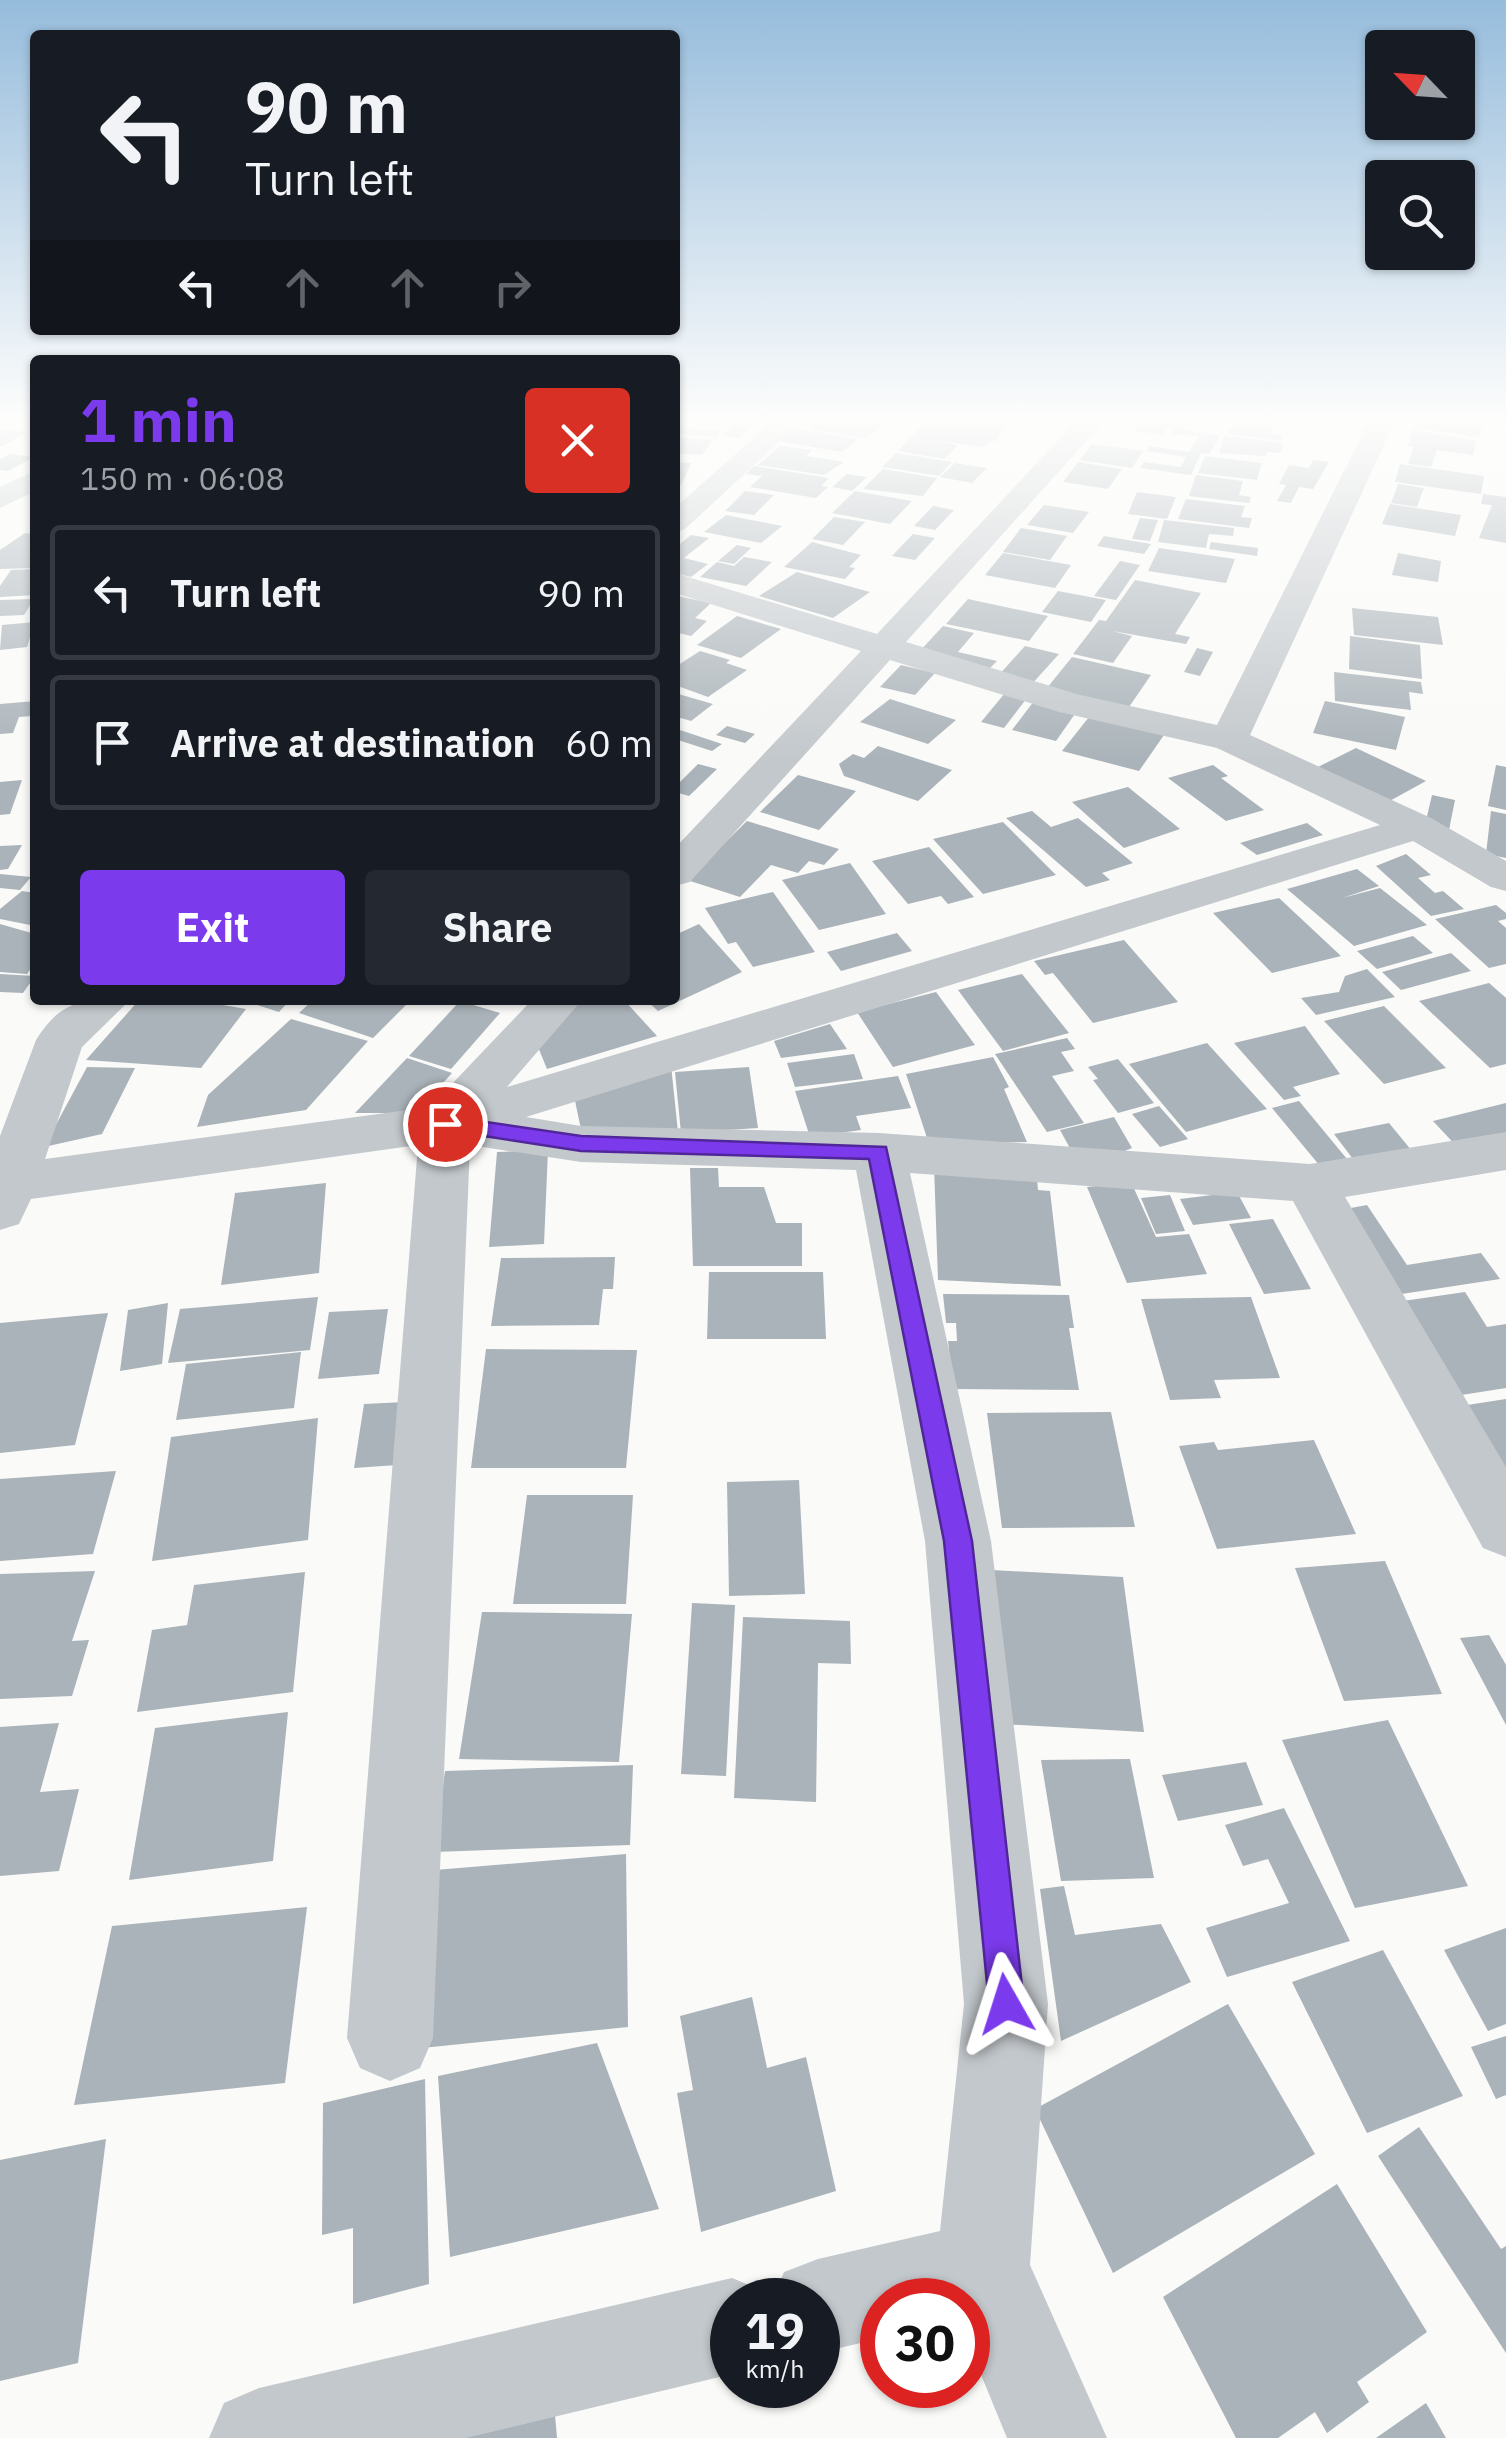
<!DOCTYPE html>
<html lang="en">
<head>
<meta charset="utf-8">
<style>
	:root { --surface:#171b24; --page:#242831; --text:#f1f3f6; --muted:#9ea1a6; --line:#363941; --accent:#7c3aed }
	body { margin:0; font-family:"IBM Plex Sans",sans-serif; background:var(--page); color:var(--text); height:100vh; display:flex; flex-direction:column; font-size:38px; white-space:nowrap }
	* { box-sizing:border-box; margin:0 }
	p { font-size:32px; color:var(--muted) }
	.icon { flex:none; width:55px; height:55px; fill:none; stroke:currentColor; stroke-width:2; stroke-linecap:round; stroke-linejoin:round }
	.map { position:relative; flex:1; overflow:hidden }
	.panel { position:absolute; left:30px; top:355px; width:650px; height:650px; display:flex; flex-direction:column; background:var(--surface); border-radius:10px; box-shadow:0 2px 8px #0004 }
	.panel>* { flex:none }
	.top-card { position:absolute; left:30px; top:30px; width:650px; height:305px; border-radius:10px; box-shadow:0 2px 8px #0004; background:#171b24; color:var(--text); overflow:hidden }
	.needle { width:65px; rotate:295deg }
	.fabs { position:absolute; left:1365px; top:30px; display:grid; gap:20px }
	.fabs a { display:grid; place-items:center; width:110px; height:110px; border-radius:10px; background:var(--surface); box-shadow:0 2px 8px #0004; font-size:50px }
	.speed { position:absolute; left:710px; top:2278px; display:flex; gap:20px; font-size:50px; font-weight:700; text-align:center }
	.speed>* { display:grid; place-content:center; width:130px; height:130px; border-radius:50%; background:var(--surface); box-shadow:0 2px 8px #0004; line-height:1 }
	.speed small { font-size:25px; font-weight:400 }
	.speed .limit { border:15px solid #d22; background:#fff; color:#111 }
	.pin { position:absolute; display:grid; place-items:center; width:85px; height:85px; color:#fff; margin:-42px; border:5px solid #fff; border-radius:50%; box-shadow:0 2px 10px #0007 }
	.me { position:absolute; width:110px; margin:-55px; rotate:354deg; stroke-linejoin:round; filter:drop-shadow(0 0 8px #0008) }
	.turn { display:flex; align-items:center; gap:35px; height:210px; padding:0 50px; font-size:45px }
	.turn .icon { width:130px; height:130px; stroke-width:2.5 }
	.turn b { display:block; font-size:70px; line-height:85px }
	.lanes { display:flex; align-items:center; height:95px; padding:0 50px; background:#0003; justify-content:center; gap:50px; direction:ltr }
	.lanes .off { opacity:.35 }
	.round { display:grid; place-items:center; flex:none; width:105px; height:105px; border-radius:10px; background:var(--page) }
	.head { display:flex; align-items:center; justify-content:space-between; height:170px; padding:0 50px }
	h1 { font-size:60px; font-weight:700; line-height:75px; color:var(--accent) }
	.cta { display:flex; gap:20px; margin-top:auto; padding:20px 50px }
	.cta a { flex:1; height:115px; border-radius:10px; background:var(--accent); color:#fff; font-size:40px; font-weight:700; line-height:115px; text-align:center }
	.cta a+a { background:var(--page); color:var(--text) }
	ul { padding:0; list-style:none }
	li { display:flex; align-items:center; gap:30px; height:135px; margin:0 20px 15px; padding:0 30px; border:5px solid var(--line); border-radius:10px }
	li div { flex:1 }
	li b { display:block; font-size:38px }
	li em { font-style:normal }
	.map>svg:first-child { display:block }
</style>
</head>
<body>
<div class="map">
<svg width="1506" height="2438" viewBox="0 0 1506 2438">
	<rect width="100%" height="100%" fill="#fafaf8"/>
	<g fill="#aab3b9">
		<polygon points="679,419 723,419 716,426 689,422 682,428 720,430 717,437 675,434 675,422"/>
		<polygon points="740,419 758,421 739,438 722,435"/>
		<polygon points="821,419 892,419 866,438 809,429"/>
		<polygon points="928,419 974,419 1006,424 996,441 990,441 984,447 932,440 958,445 944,459 898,451"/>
		<polygon points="1140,419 1188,419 1182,430 1221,435 1209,454 1201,453 1191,475 1140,468 1144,462 1181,467 1186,457 1147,451 1150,446 1189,452 1199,436 1171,434 1175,429 1167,427 1162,435 1135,431"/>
		<polygon points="1418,419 1440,419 1482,425 1479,437 1415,428"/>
		<polygon points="1234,421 1274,426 1271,433 1283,435 1281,441 1228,434"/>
		<polygon points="793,428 858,439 842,452 776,441"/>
		<polygon points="0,429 28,432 0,447"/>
		<polygon points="1412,430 1476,441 1473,455 1437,450 1431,467 1408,464 1414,447 1408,446"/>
		<polygon points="1224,436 1283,443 1280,453 1267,452 1265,456 1219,453"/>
		<polygon points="675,437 712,440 702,455 675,453"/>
		<polygon points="1092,444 1143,451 1132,468 1080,460"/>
		<polygon points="780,446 812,450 806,456 844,462 824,475 758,465"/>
		<polygon points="896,453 952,462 939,476 882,467"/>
		<polygon points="10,454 34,457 8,471 0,470 0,459"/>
		<polygon points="1205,456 1262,463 1257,480 1198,473"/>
		<polygon points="1313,460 1329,462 1313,489 1299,487 1291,503 1277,501 1286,485 1279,484 1289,465 1309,468"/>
		<polygon points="675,462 691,463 681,485 675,485"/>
		<polygon points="1078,462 1122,469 1108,489 1063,482"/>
		<polygon points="955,463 987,468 972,483 940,477"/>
		<polygon points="1400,464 1484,476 1481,494 1395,482"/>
		<polygon points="754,466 829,478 821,486 828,487 816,498 750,487 762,476 746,474"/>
		<polygon points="883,469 937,478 923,496 863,489"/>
		<polygon points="847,474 867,477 852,491 832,487"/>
		<polygon points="1196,475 1243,481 1239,495 1251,497 1249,503 1189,496"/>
		<polygon points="1398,484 1424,488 1417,507 1391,503"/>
		<polygon points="745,491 774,495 754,515 725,511"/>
		<polygon points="855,491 912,501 890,524 832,513"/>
		<polygon points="1137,492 1176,497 1167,519 1128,514"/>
		<polygon points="1483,494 1506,497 1506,543 1479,538 1492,505 1481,504"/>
		<polygon points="1186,499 1245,506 1241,517 1252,518 1249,528 1178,519"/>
		<polygon points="1390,504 1461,515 1455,536 1382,524"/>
		<polygon points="1044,505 1089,512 1073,533 1027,525"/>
		<polygon points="933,506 954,510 935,530 914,526"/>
		<polygon points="726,515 782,526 761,543 704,532"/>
		<polygon points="834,517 865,522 843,545 812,539"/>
		<polygon points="1140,518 1158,520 1150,541 1132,539"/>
		<polygon points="1164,520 1234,528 1233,536 1209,534 1206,548 1158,542"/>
		<polygon points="1021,528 1067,536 1050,560 1003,552"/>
		<polygon points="25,533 35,534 35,568 0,569 0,550"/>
		<polygon points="913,534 935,538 915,560 892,556"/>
		<polygon points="691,535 709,538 684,558 708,564 691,577 675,573 675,548"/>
		<polygon points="1104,536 1151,544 1144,554 1097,546"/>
		<polygon points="812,542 861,555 849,567 855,568 845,579 784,567"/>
		<polygon points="1211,542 1258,548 1257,556 1209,549"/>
		<polygon points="737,545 751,548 734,564 718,561"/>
		<polygon points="1159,548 1235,559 1226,583 1148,571"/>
		<polygon points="1003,553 1071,565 1055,588 985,575"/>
		<polygon points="1398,553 1441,561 1438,582 1392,575"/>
		<polygon points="744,557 772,562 746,586 700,577 717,562 734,566"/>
		<polygon points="1120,561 1140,565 1116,600 1094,596"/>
		<polygon points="35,569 35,595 0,597 0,586 11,570"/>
		<polygon points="797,572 870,592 833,618 759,596"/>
		<polygon points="1135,580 1201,593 1175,634 1190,637 1186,644 1112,631 1132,636 1113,663 1073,654 1099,620 1106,621"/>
		<polygon points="1058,591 1106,600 1091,622 1042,612"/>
		<polygon points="677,596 711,603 695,618 707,621 691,636 675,632"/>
		<polygon points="34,599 24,615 0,616 0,600"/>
		<polygon points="968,599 1048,616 1029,641 946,624"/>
		<polygon points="1352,608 1438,617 1443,645 1354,635"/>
		<polygon points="737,616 781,629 741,658 697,645"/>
		<polygon points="35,622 27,647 0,650 2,625"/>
		<polygon points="943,626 974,633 958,652 997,661 986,672 918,653"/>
		<polygon points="1350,636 1420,645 1422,679 1349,669"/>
		<polygon points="1025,646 1059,654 1031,685 997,677"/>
		<polygon points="1197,648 1213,652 1200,676 1184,672"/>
		<polygon points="700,651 730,660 726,663 747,670 708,697 675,685 675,667"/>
		<polygon points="1072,657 1151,675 1129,707 1047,688"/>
		<polygon points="901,665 935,673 915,695 880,687"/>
		<polygon points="1334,672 1421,682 1423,694 1409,692 1411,710 1335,701"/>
		<polygon points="675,693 713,704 691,721 681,718 675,723"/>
		<polygon points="1005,693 1027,698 1004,728 981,722"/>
		<polygon points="890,699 956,720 928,744 860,722"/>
		<polygon points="35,701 32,716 19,717 13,733 0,734 0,704"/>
		<polygon points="1034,701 1077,711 1056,741 1012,730"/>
		<polygon points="1325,701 1405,717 1396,750 1313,733"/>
		<polygon points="1089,717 1164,735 1139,771 1062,751"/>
		<polygon points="727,726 755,734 745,743 716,735"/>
		<polygon points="680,730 722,744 712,751 675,739"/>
		<polygon points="878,746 952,770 918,801 844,776 839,764 853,754 864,758"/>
		<polygon points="1356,748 1426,781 1386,803 1316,768"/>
		<polygon points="698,764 717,769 689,796 675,792 675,787"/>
		<polygon points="1213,765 1228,776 1221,778 1264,810 1226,821 1168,778"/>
		<polygon points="1496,765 1506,767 1506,810 1488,806"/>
		<polygon points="798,775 856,791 819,830 760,812"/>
		<polygon points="22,780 10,814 0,815 0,782"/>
		<polygon points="1128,787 1180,829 1124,848 1072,802"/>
		<polygon points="1432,795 1455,800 1449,830 1425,825"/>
		<polygon points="1032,811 1051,827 1078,818 1133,863 1102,873 1110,880 1086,887 1006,818"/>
		<polygon points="1491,811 1506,814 1506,858 1486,854"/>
		<polygon points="747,821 839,849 824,865 809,861 798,873 771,865 740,897 687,880"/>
		<polygon points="1003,822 1056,875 983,894 933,839"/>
		<polygon points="1307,823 1323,835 1257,855 1240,843"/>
		<polygon points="22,845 8,869 0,870 0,846"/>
		<polygon points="929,847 974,897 948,904 941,896 908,904 872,861"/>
		<polygon points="1406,854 1431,875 1418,878 1435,893 1443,891 1464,909 1431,916 1376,866"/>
		<polygon points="850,863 886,914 819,930 782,880"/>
		<polygon points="1357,869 1379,886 1342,898 1380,888 1427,925 1354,946 1287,889"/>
		<polygon points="0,874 31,877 20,890 0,888"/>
		<polygon points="22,891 35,893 35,926 0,919 0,909"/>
		<polygon points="773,892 815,952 753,967 736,942 728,944 705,908"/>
		<polygon points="1279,898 1341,956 1272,973 1213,913"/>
		<polygon points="1496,905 1506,913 1506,919 1498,921 1506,928 1506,964 1489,968 1435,919"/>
		<polygon points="0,924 35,934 35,963 27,974 0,972"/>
		<polygon points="699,924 742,972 658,1011 646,1000 675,1000 675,935"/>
		<polygon points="897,933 912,951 841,971 827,952"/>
		<polygon points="1413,936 1433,953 1377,969 1357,951"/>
		<polygon points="1124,940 1178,1002 1093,1023 1053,973 1045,975 1034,961"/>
		<polygon points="1451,953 1471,971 1401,990 1382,972"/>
		<polygon points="1367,969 1395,997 1316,1015 1301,998 1339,992 1345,976"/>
		<polygon points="0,974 35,976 23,993 0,992"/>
		<polygon points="1022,974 1069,1033 1003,1051 958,990"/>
		<polygon points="1489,983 1506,998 1506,1064 1490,1068 1419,1001"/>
		<polygon points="936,992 975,1045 893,1067 857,1012"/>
		<polygon points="139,1000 194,1000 246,1009 201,1068 86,1060"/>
		<polygon points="242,1000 290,1000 279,1012"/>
		<polygon points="313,1000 411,1000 373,1038 299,1013"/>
		<polygon points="581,1000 624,1000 657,1036 547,1069 536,1042"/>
		<polygon points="460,1001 500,1013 451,1069 409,1056"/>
		<polygon points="1384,1006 1446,1068 1384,1084 1324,1021"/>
		<polygon points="291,1019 368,1041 306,1110 197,1127 208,1095"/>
		<polygon points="830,1024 847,1049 781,1058 774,1041"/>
		<polygon points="1305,1026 1340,1074 1293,1087 1301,1096 1284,1100 1234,1043"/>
		<polygon points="1067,1038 1075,1049 1061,1052 1074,1071 1052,1076 1084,1123 1047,1132 995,1054"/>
		<polygon points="1207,1043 1267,1109 1186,1132 1129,1064"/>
		<polygon points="854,1054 863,1079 795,1087 787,1063"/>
		<polygon points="993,1057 1009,1087 1004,1089 1027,1142 929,1144 906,1074"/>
		<polygon points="407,1058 452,1073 416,1113 355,1113"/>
		<polygon points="1118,1059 1154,1103 1118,1113 1093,1080 1098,1079 1088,1067"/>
		<polygon points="671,1065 678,1132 582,1134 574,1096"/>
		<polygon points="87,1067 135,1068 102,1134 44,1147"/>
		<polygon points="749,1067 758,1128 681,1133 675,1072"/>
		<polygon points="898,1076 911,1108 856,1116 861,1130 810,1137 795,1091"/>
		<polygon points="1299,1101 1347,1159 1320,1166 1272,1108"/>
		<polygon points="1506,1103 1506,1140 1461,1151 1433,1121"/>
		<polygon points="1159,1106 1188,1139 1160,1147 1132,1114"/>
		<polygon points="1114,1117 1132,1148 1117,1154 1072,1152 1060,1130"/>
		<polygon points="1389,1123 1412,1151 1356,1163 1334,1134"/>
		<polygon points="548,1150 544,1244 489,1247 497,1152"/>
		<polygon points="934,1166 1036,1170 1038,1190 1050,1191 1061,1286 938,1280"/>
		<polygon points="690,1168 718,1168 719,1187 764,1187 776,1223 802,1223 802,1266 693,1266"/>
		<polygon points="1131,1182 1156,1237 1189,1234 1207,1274 1127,1283 1087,1187"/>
		<polygon points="326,1183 319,1273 221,1285 235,1193"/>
		<polygon points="1237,1192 1251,1218 1193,1225 1180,1199"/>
		<polygon points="1170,1195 1185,1231 1156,1234 1141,1198"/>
		<polygon points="1367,1205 1407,1265 1481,1253 1500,1279 1395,1295 1340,1210"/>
		<polygon points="1273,1219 1311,1289 1264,1294 1229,1224"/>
		<polygon points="615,1257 613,1289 603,1289 599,1325 491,1326 501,1258"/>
		<polygon points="709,1272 823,1272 826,1339 707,1339"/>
		<polygon points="1465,1292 1487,1327 1506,1324 1506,1388 1455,1396 1396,1302"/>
		<polygon points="943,1294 1069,1295 1074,1328 1069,1328 1079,1390 953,1389 948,1341 957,1341 956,1323 946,1323"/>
		<polygon points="318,1297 310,1350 168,1363 180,1309"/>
		<polygon points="1251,1297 1280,1378 1214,1380 1221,1398 1170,1400 1141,1299"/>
		<polygon points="168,1303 162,1364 120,1371 128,1310"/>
		<polygon points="388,1309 379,1374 318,1379 329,1312"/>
		<polygon points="108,1313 75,1445 0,1453 0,1323"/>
		<polygon points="486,1349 637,1350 626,1468 471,1468"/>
		<polygon points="301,1352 294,1408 176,1420 186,1364"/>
		<polygon points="1506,1399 1506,1485 1461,1406"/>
		<polygon points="405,1402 397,1465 354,1468 364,1404"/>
		<polygon points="1111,1412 1135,1527 1002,1528 987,1413"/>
		<polygon points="318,1418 308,1540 152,1561 171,1437"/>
		<polygon points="1314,1440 1356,1534 1217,1549 1179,1446 1214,1442 1218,1450"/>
		<polygon points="116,1471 93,1554 0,1561 0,1479"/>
		<polygon points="799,1480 805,1594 729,1596 727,1482"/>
		<polygon points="527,1495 633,1495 626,1604 513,1604"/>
		<polygon points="1385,1561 1442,1694 1344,1701 1295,1568"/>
		<polygon points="992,1570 1123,1577 1144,1732 1002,1724"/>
		<polygon points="95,1571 72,1641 89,1640 72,1696 0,1699 0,1574"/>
		<polygon points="305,1572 293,1692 137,1712 152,1630 187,1625 194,1585"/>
		<polygon points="692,1603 735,1605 726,1776 681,1774"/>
		<polygon points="482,1612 632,1614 619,1762 459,1759"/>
		<polygon points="743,1617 850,1621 851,1664 818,1663 816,1802 734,1798"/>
		<polygon points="1489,1635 1506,1665 1506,1725 1460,1638"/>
		<polygon points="288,1712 273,1861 129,1880 155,1728"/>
		<polygon points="1388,1720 1468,1886 1355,1908 1282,1740"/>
		<polygon points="59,1723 40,1792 79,1789 59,1871 0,1876 0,1727"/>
		<polygon points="1130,1759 1154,1878 1061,1881 1041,1760"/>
		<polygon points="1246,1762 1263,1805 1178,1821 1162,1775"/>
		<polygon points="633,1765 630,1845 434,1852 445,1771"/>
		<polygon points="1284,1808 1350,1941 1227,1977 1206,1928 1289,1903 1268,1859 1243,1866 1225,1825"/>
		<polygon points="626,1854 628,2027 422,2048 435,1870"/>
		<polygon points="1064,1886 1075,1935 1161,1924 1191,1982 1061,2041 1040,1889"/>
		<polygon points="307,1907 285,2083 74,2105 112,1926"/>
		<polygon points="1506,1928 1506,2024 1488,2031 1444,1950"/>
		<polygon points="1383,1950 1463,2096 1367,2133 1292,1982"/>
		<polygon points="752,1997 767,2068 806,2057 836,2191 701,2232 677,2093 693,2090 680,2016"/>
		<polygon points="1228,2004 1315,2154 1113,2273 1035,2109"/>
		<polygon points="1506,2036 1506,2095 1496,2099 1471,2047"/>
		<polygon points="597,2043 659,2209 450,2257 438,2076"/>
		<polygon points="425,2079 429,2284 353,2304 353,2228 322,2235 323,2103"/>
		<polygon points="1419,2127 1501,2249 1506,2246 1506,2353 1378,2156"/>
		<polygon points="106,2139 78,2363 0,2381 0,2160"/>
		<polygon points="1337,2184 1427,2332 1357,2382 1369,2402 1327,2433 1315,2412 1278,2438 1236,2438 1163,2297"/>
		<polygon points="552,2381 557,2438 454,2438"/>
		<polygon points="1426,2403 1446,2438 1376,2438"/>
	</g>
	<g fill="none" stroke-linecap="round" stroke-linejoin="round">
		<g fill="#c3c8cc" fill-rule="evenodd">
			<polygon points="775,419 804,419 685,529 675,532 675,508"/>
			<path d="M1078,419H1106L906,642L1080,695L1217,725L1370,419H1396L1250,735L1431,818L1506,861V891L1491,887L1413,841L526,1117L581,1126L879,1133L1310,1164L1506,1132V1170L1345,1197L1506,1467V1557L1483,1548L1293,1201L910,1173L991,1541L1048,2004L1030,2265L1107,2438H1007L968,2343V2300H882V2338L818,2353V2300H773L784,2272L818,2259L940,2231L964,2004L925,1541L856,1170L581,1162L470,1145L433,2038L420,2068L390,2081L360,2068L347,2038L418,1145L31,1199L19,1224L0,1230V1136L36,1040C63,997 85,1000 130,1000L82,1047L45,1159L430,1107L532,1000H582L507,1087L1380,825L1217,748L1059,712L890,660L690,882L675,886V848L861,651L675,593V573L877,634Z"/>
			<polygon points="35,471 35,491 0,508 0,487"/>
			<polygon points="732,2278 766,2292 769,2300 732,2300 732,2374 466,2438 209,2438 224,2403 259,2388"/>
		</g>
	</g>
	<linearGradient id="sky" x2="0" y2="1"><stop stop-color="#96bcdc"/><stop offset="0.55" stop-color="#fdfdfc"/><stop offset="1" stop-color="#fdfdfc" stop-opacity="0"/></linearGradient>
	<rect width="1506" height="761" fill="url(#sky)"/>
	<polygon fill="#7c3aed" stroke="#51269a" stroke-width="2.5" points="445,1116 581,1136 886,1147 972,1541 1024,2004 1019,2016 1006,2021 994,2016 989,2004 944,1541 869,1159 581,1151 438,1129 435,1124"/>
</svg>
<div class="fabs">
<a><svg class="needle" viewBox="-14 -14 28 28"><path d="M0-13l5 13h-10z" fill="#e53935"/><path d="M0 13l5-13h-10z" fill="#9ea1a6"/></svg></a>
<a><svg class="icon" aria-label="search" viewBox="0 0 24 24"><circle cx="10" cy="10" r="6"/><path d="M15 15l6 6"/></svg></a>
</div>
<div class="speed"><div>19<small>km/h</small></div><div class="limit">30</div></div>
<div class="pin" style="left:445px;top:1124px;background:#d93025"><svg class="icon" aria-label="arrive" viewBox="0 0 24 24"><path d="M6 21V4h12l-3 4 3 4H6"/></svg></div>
<svg class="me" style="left:1006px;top:2004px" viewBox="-20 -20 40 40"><path d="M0-17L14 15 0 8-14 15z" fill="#7c3aed" stroke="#fff" stroke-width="4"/></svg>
<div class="top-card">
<div class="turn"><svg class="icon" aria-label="left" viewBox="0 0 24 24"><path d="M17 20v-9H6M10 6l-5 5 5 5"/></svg><div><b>90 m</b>Turn left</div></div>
<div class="lanes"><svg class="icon" aria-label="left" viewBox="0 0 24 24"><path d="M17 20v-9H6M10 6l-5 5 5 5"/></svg><svg class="icon off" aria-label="ahead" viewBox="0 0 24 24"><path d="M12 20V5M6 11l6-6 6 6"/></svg><svg class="icon off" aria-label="ahead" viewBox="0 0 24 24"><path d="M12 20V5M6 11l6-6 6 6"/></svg><svg class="icon off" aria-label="right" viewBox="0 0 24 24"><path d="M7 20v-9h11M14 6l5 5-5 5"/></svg></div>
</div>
<section class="panel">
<div class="head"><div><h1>1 min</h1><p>150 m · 06:08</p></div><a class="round" style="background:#d93025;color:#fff"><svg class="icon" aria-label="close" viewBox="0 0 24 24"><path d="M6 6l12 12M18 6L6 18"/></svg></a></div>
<ul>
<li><svg class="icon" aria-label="left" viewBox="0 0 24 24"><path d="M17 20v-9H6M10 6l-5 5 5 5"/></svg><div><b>Turn left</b></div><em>90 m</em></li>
<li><svg class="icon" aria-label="arrive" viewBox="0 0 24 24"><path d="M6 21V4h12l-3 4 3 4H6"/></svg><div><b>Arrive at destination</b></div><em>60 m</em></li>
</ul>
<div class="cta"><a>Exit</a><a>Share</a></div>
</section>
</div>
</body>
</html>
